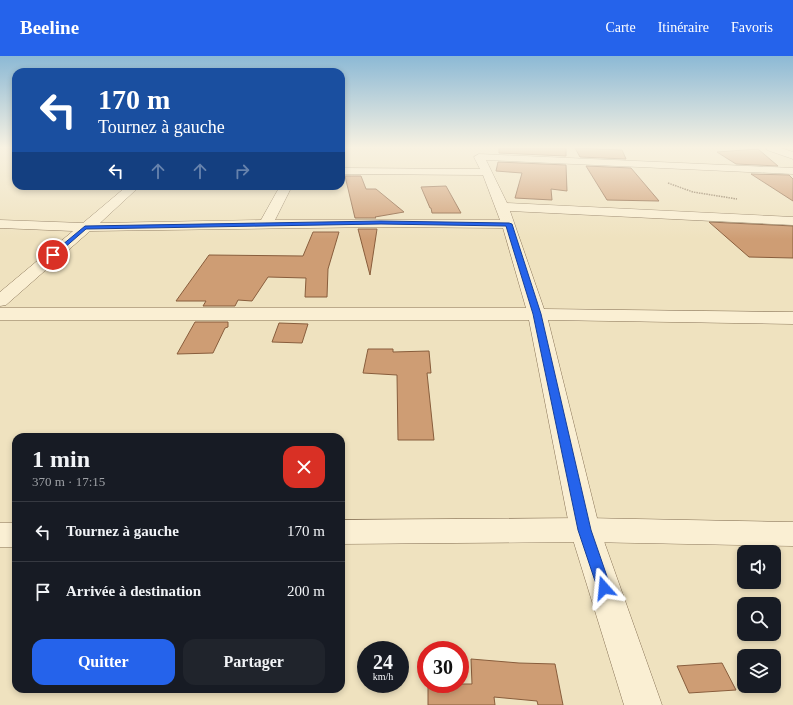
<!DOCTYPE html>
<html lang="fr">
<head>
<meta charset="utf-8">
<style>
	:root { --surface:#171b24; --page:#20242c; --text:#f1f3f6; --muted:#9ea1a6; --line:#363941; --accent:#2563eb }
	body { margin:0; font-family:"Times New Roman",serif; background:var(--page); color:var(--text); height:100vh; display:flex; flex-direction:column; font-size:15px; white-space:nowrap }
	* { box-sizing:border-box; margin:0 }
	p { font-size:13px; color:var(--muted) }
	.icon { flex:none; width:22px; height:22px; fill:none; stroke:currentColor; stroke-width:2; stroke-linecap:round; stroke-linejoin:round }
	.map { position:relative; flex:1; overflow:hidden }
	.panel { position:absolute; left:12px; top:377px; width:333px; height:260px; display:flex; flex-direction:column; background:var(--surface); border-radius:12px; box-shadow:0 2px 6px #0003 }
	.panel>* { flex:none }
	.banner { position:absolute; left:12px; top:12px; width:333px; height:122px; border-radius:12px; box-shadow:0 2px 6px #0003; background:#1a4fa0; color:#fff; overflow:hidden }
	.controls { position:absolute; left:737px; top:489px; display:grid; gap:8px }
	.controls a { display:grid; place-items:center; width:44px; height:44px; border-radius:8px; background:var(--surface); box-shadow:0 2px 6px #0003; font-size:20px }
	.speed { position:absolute; left:357px; top:585px; display:flex; gap:8px; font-size:20px; font-weight:700; text-align:center }
	.speed>* { display:grid; place-content:center; width:52px; height:52px; border-radius:50%; background:var(--surface); box-shadow:0 2px 6px #0003; line-height:1 }
	.speed small { font-size:10px; font-weight:400 }
	.speed .limit { border:6px solid #d22; background:#fff; color:#111 }
	.pin { position:absolute; display:grid; place-items:center; width:34px; height:34px; color:#fff; margin:-17px; border:2px solid #fff; border-radius:50%; box-shadow:0 1px 4px #0007 }
	.me { position:absolute; width:44px; margin:-22px; rotate:342deg; stroke-linejoin:round; filter:drop-shadow(0 0 3px #0008) }
	.turn { display:flex; align-items:center; gap:14px; height:84px; padding:0 20px; font-size:18px }
	.turn .icon { width:52px; height:52px; stroke-width:2.5 }
	.turn b { display:block; font-size:28px; line-height:34px }
	.lanes { display:flex; align-items:center; height:38px; padding:0 20px; background:#0003; justify-content:center; gap:20px; direction:ltr }
	.lanes .off { opacity:.35 }
	.round { display:grid; place-items:center; flex:none; width:42px; height:42px; border-radius:12px; background:var(--page) }
	.overview { display:flex; align-items:center; justify-content:space-between; height:68px; padding:0 20px }
	h1 { font-size:24px; font-weight:600; line-height:30px }
	.cta { display:flex; gap:8px; margin-top:auto; padding:8px 20px }
	.cta a { flex:1; height:46px; border-radius:12px; background:var(--accent); color:#fff; font-size:16px; font-weight:600; line-height:46px; text-align:center }
	.cta a+a { background:var(--page); color:var(--text) }
	ul { padding:0; list-style:none }
	li { display:flex; align-items:center; gap:12px; height:60px; padding:0 20px; border-top:1px solid var(--line) }
	li div { flex:1 }
	li b { display:block; font-size:15px }
	li em { font-style:normal }
	header { display:flex; align-items:center; gap:24px; box-sizing:border-box; height:56px; padding:0 20px; background:var(--accent); color:#fff }
	header strong { font-size:19px }
	nav { display:flex; gap:22px; margin-inline-start:auto; font-size:14px }
	.map>svg:first-child { display:block }
</style>
</head>
<body>
<header>
<strong>Beeline</strong>
<nav><a>Carte</a><a>Itinéraire</a><a>Favoris</a></nav>
</header>
<div class="map">
<svg width="793" height="649" viewBox="0 0 793 649">
	<rect width="100%" height="100%" fill="#efe2bf"/>
	<g fill="#ce9d74" stroke="#885d3c">
		<polygon points="499,92 566,92 566,100 499,97"/>
		<polygon points="575,92 622,94 626,103 580,101"/>
		<polygon points="758,93 778,110 736,108 717,96"/>
		<polygon points="498,106 566,109 567,135 551,133 552,144 515,142 522,117 496,115"/>
		<polygon points="586,110 631,112 659,145 607,144"/>
		<polygon points="751,118 789,119 793,123 793,145"/>
		<polygon points="345,120 361,120 366,133 376,133 404,156 375,161 376,162 355,162"/>
		<polygon points="446,130 461,157 432,157 431,152 430,152 421,131"/>
		<polygon points="709,166 793,170 793,202 749,201"/>
		<polygon points="358,173 377,173 370,219"/>
		<polygon points="313,176 339,176 328,213 327,241 305,241 306,222 268,221 252,245 238,244 235,250 203,250 206,245 176,245 209,199 303,200"/>
		<polygon points="195,266 228,266 228,271 225,272 213,297 177,298"/>
		<polygon points="279,267 308,268 302,287 272,286"/>
		<polygon points="368,293 393,293 393,296 429,295 431,317 427,317 434,384 398,384 397,319 363,317"/>
		<polygon points="471,603 519,607 555,608 563,649 538,649 537,645 494,641 495,649 428,649 428,628 472,628"/>
		<polygon points="722,607 736,634 689,637 677,610"/>
	</g>
	<g fill="none" stroke-linecap="round" stroke-linejoin="round">
		<g stroke="#887357" stroke-width="1">
			<g id="minor">
				<polygon points="766,92 781,92 793,96 793,103 767,94"/>
				<polygon points="479,98 793,112 793,118 486,104 507,147 793,161 793,169 510,155 544,253 793,256 793,268 548,264 600,474 662,649 624,649 570,474 529,264 0,264 0,252 526,252 503,172 381,171 90,175 6,249 0,250 0,236 73,175 0,172 0,164 83,167 127,130 140,130 100,167 261,164 280,130 292,130 275,164 500,164 483,119 341,118 341,112 480,113 474,101"/>
			</g>
		</g>
		<g stroke="#887357" stroke-width="1">
			<g id="tertiary">
				<polygon points="585,462 793,466 793,490 585,486 341,488 341,464"/>
				<rect x="0" y="467" width="16" height="24"/>
			</g>
		</g>
		<polyline stroke="#887357" stroke-width="1.5" stroke-dasharray="1.5 1" stroke-linecap="butt" points="668,127 693,136 737,143"/>
		<use href="#minor" fill="#faefd3" fill-rule="evenodd"/>
		<use href="#tertiary" fill="#faefd3" fill-rule="evenodd"/>
	</g>
	<linearGradient id="sky" x2="0" y2="1"><stop stop-color="#8cb9d5"/><stop offset="0.5" stop-color="#f8f2e2"/><stop offset="1" stop-color="#f8f2e2" stop-opacity="0"/></linearGradient>
	<rect width="793" height="183" fill="url(#sky)"/>
	<polygon fill="#2563eb" stroke="#184099" points="381,165 509,167 512,168 541,258 591,474 611,532 609,537 604,538 599,537 578,474 533,258 506,170 381,168 86,173 55,200 50,199 85,170"/>
</svg>
<div class="controls">
<a><svg class="icon" aria-label="sound" viewBox="0 0 24 24"><path d="M4 9h4l5-4v14l-5-4H4zM17 9q2 3 0 6"/></svg></a>
<a><svg class="icon" aria-label="search" viewBox="0 0 24 24"><circle cx="10" cy="10" r="6"/><path d="M15 15l6 6"/></svg></a>
<a><svg class="icon" aria-label="layers" viewBox="0 0 24 24"><path d="M12 4l9 5-9 5-9-5zM3 14l9 5 9-5"/></svg></a>
</div>
<div class="speed"><div>24<small>km/h</small></div><div class="limit">30</div></div>
<div class="pin" style="left:53px;top:199px;background:#d93025"><svg class="icon" aria-label="arrive" viewBox="0 0 24 24"><path d="M6 21V4h12l-3 4 3 4H6"/></svg></div>
<svg class="me" style="left:604px;top:532px" viewBox="-20 -20 40 40"><path d="M0-17L14 15 0 8-14 15z" fill="#2563eb" stroke="#fff" stroke-width="4"/></svg>
<div class="banner">
<div class="turn"><svg class="icon" aria-label="left" viewBox="0 0 24 24"><path d="M17 20v-9H6M10 6l-5 5 5 5"/></svg><div><b>170 m</b>Tournez à gauche</div></div>
<div class="lanes"><svg class="icon" aria-label="left" viewBox="0 0 24 24"><path d="M17 20v-9H6M10 6l-5 5 5 5"/></svg><svg class="icon off" aria-label="ahead" viewBox="0 0 24 24"><path d="M12 20V5M6 11l6-6 6 6"/></svg><svg class="icon off" aria-label="ahead" viewBox="0 0 24 24"><path d="M12 20V5M6 11l6-6 6 6"/></svg><svg class="icon off" aria-label="right" viewBox="0 0 24 24"><path d="M7 20v-9h11M14 6l5 5-5 5"/></svg></div>
</div>
<section class="panel">
<div class="overview"><div><h1>1 min</h1><p>370 m · 17:15</p></div><a class="round" style="background:#d93025;color:#fff"><svg class="icon" aria-label="close" viewBox="0 0 24 24"><path d="M6 6l12 12M18 6L6 18"/></svg></a></div>
<ul>
<li><svg class="icon" aria-label="left" viewBox="0 0 24 24"><path d="M17 20v-9H6M10 6l-5 5 5 5"/></svg><div><b>Tournez à gauche</b></div><em>170 m</em></li>
<li><svg class="icon" aria-label="arrive" viewBox="0 0 24 24"><path d="M6 21V4h12l-3 4 3 4H6"/></svg><div><b>Arrivée à destination</b></div><em>200 m</em></li>
</ul>
<div class="cta"><a>Quitter</a><a>Partager</a></div>
</section>
</div>
</body>
</html>
